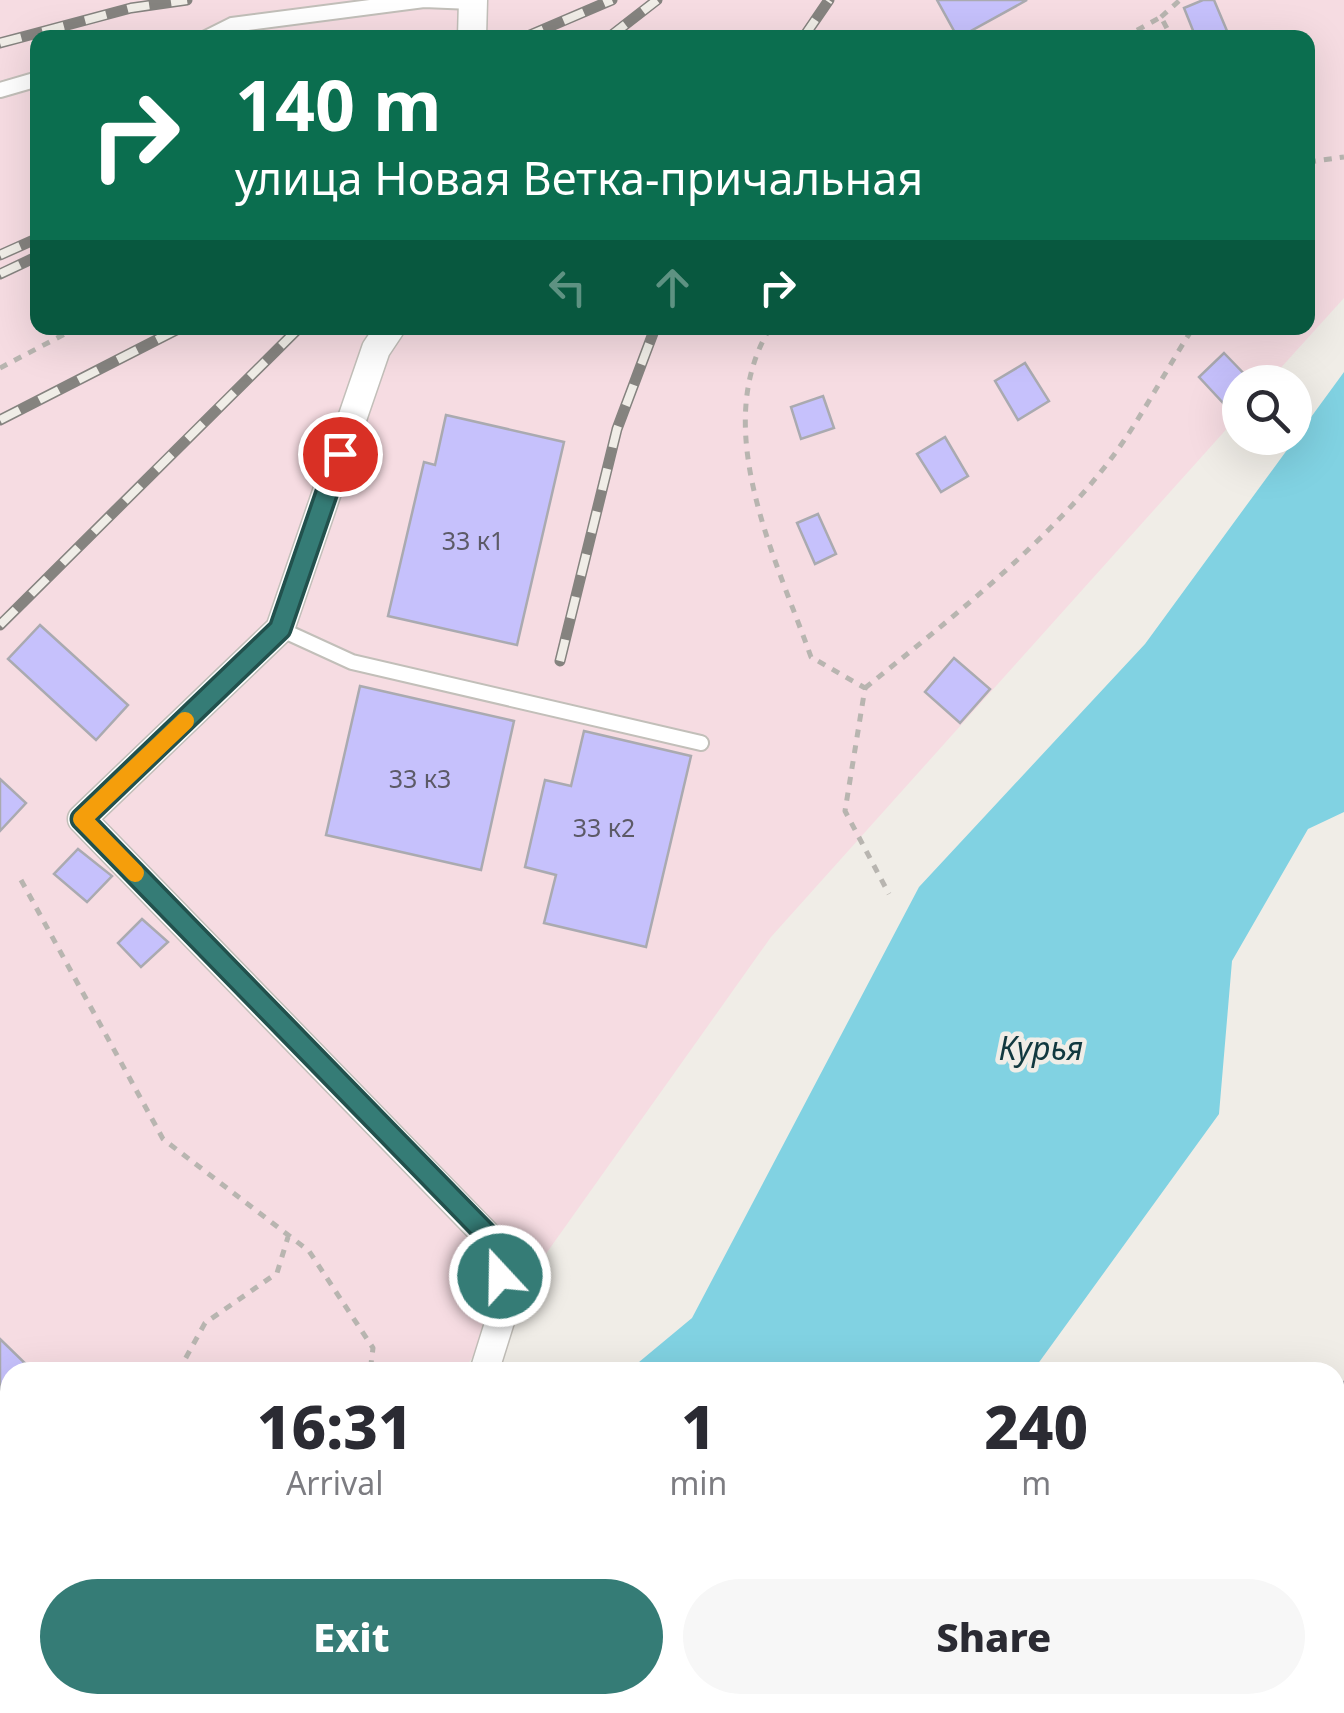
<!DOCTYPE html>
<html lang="en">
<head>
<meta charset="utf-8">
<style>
	:root { --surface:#fff; --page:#f7f7f7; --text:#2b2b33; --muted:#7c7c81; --accent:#357c76 }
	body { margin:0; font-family:"Noto Sans",sans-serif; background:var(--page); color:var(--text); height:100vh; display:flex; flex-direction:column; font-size:38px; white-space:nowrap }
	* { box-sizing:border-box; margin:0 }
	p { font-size:32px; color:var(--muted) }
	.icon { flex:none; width:55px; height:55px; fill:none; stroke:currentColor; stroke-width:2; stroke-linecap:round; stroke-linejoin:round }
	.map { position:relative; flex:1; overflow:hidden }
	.sheet { position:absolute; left:0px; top:1362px; width:1345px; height:352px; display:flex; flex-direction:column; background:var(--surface); border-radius:30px 30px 0 0; box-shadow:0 10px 40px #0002 }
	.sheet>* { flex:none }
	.banner { position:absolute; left:30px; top:30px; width:1285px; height:305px; border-radius:20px; box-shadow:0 10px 40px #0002; background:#0b6e4f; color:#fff; overflow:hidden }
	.fabs { position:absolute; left:1222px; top:365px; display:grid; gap:20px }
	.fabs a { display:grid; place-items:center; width:90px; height:90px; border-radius:50%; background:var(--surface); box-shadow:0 10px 40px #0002; font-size:50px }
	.pin { position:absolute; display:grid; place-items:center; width:85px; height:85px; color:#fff; margin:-42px; border:5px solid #fff; border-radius:50%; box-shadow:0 2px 10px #0007 }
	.me { position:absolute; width:110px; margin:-55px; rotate:339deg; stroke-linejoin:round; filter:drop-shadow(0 0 8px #0008) }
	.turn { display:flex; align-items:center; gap:35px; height:210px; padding:0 40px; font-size:45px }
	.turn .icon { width:130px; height:130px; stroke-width:2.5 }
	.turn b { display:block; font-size:70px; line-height:85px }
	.lanes { display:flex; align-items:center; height:95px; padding:0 40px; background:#0003; justify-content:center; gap:50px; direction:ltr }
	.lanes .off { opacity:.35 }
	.eta { display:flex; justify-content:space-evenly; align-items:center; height:170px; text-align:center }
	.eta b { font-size:60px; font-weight:800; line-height:70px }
	.primary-button { display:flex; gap:20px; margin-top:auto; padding:20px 40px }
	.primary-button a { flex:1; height:115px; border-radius:60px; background:var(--accent); color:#fff; font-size:40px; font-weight:800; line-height:115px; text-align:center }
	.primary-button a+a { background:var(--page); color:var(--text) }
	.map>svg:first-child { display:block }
</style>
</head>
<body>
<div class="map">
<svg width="1344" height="1713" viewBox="0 0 1344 1713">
	<rect width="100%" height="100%" fill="#f0ede7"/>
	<path fill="#f6dce2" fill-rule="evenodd" d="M0,0H1344V298L1268,382H1240V414L771,937L462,1372H10V1705H247L242,1713H0ZM38,38H1308V328H38Z"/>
	<g fill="#81d2e2">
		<polygon points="1344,372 1344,812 1308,829 1232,961 1219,1114 1032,1372 627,1372 692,1318 919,887 1145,644"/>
		<polygon points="622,1705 875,1705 873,1713 624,1713"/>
	</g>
	<g fill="#c6c1fc" stroke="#aaaab0" stroke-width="2.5">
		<polygon points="937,0 1027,0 958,38"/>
		<polygon points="1203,0 1214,0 1230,38 1196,38 1184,8"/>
		<polygon points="1224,353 1251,381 1240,382 1240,391 1225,405 1199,377"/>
		<polygon points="1025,363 1049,401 1018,420 995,381"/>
		<polygon points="823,396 834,428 801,439 791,407"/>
		<polygon points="446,415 564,442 517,645 388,616 424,462 435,465"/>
		<polygon points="945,437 968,476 941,492 917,454"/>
		<polygon points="818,514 836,554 815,564 797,523"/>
		<polygon points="40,625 128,705 96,740 8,659"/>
		<polygon points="954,658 990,689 960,723 925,692"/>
		<polygon points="360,686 514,721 481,870 326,835"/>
		<polygon points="584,731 691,756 646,947 544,923 556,875 525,867 545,780 571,786"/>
		<polygon points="0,779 26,803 0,831"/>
		<polygon points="78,849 112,876 87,902 54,874"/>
		<polygon points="142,919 168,942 141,967 118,943"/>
		<polygon points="0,1339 34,1372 10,1372 10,1414 0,1424"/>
		<polygon points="1344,1382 1344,1409 1335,1399 1335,1390"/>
		<polygon points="10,1553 10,1677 0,1688 0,1564"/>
		<polygon points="1335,1585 1344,1596 1344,1604 1335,1612"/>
		<polygon points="1231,1705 1255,1705 1245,1713 1237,1713"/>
	</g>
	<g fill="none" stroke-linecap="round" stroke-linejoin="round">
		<g stroke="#c2bfb9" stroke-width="18">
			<g id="lane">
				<polyline points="206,38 232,25 424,0 472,2"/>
				<polyline points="0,90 38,79"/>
				<polyline points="280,629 352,662 701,743"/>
			</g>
		</g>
		<g stroke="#c2bfb9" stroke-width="31">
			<g id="street">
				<polyline points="472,38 473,0"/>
				<polyline points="390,328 376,349 280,629 82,819 495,1244 504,1308 484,1372"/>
				<polyline points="1335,1513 1344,1506"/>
				<polyline points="371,1713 378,1705"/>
				<polyline points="1103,1713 1111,1705"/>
			</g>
		</g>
		<g stroke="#b8b5b0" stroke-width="5" stroke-dasharray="8 8" stroke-linecap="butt">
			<polyline points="1161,17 1180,0"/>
			<polyline points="1123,38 1161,17 1172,38"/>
			<polyline points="1308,162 1344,157"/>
			<path d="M770,328C709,428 776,558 811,657L865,688L845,811L889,894"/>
			<polyline points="0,368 76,328"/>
			<path d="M865,688C948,621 1053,539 1116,452C1144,413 1167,368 1193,328"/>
			<polyline points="21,880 163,1139 309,1251 373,1348 370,1372"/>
			<polyline points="178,1372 205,1323 277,1273 288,1237"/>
			<polyline points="500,1705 500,1713"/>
			<polyline points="611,1705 616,1713"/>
			<polyline points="156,1713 164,1705"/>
		</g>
		<use href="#lane" stroke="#fff" stroke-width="14"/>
		<use href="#street" stroke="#fff" stroke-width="28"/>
		<g stroke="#85837f" stroke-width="11">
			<g id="rail">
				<polyline points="523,38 612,0"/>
				<polyline points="608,38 657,0"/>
				<polyline points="803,38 829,0"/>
				<polyline points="0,43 131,8 187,0"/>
				<polyline points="0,255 38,238"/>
				<polyline points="0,274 38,256"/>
				<polyline points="0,420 180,328"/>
				<polyline points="0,625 299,328"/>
				<polyline points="560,661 617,429 655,328"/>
			</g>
		</g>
		<use href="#rail" stroke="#f0ede7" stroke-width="8" stroke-dasharray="22" stroke-linecap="butt"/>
	</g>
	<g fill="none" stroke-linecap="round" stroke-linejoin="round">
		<g stroke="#22514d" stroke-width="25">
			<polyline id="route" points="340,454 280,629 82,819 496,1244 500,1276"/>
		</g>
		<use href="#route" stroke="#357c76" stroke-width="18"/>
		<polyline stroke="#f59e0b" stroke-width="18" points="135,873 82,819 185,721"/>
	</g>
	<g text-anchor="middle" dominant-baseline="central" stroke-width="9" stroke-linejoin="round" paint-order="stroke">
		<g font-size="25" fill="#5c5a67">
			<text x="473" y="540">33 к1</text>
			<text x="420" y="778">33 к3</text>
			<text x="604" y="827">33 к2</text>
		</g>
		<g font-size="32" font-style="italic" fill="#11383f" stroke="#f0ede7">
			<text x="1041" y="1047">Курья</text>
		</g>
	</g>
</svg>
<div class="fabs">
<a><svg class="icon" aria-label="search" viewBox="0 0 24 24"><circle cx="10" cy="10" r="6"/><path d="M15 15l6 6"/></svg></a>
</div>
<div class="pin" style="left:340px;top:454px;background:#d93025"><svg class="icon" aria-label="arrive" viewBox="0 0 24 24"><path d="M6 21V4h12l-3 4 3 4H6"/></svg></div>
<svg class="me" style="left:500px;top:1276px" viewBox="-20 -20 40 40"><circle r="17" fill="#357c76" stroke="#fff" stroke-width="3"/><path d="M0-11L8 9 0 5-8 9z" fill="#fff"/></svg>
<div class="banner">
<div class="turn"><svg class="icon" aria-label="right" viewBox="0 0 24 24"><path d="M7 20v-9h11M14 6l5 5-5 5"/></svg><div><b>140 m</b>улица Новая Ветка-причальная</div></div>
<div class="lanes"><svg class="icon off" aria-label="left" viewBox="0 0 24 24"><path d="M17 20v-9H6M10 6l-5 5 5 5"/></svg><svg class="icon off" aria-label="ahead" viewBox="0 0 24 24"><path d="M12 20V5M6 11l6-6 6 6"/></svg><svg class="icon" aria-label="right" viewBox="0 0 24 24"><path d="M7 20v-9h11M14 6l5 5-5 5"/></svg></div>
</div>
<section class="sheet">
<div class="eta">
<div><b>16:31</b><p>Arrival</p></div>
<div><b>1</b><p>min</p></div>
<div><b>240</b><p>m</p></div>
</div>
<div class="primary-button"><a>Exit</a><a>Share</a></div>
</section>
</div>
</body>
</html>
